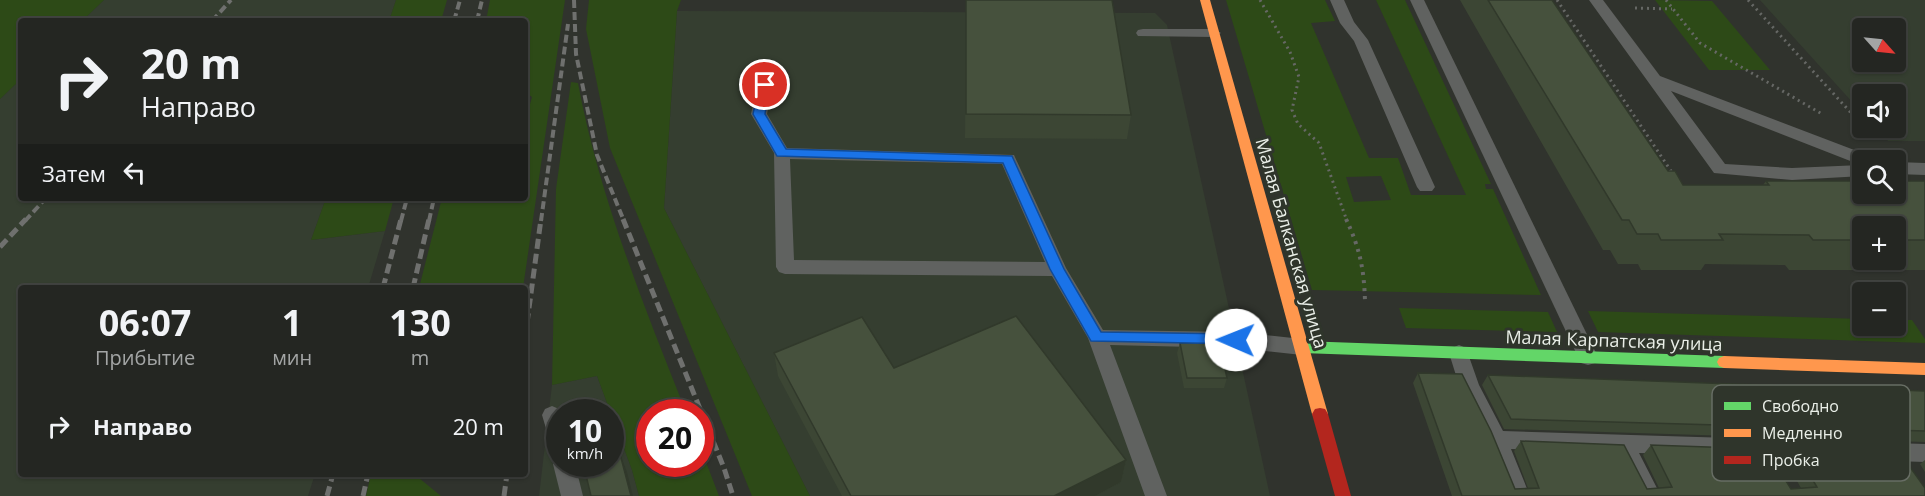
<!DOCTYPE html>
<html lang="ru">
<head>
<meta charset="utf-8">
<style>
	:root { --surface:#242622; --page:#2c2e2a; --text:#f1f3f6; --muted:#a3a5a5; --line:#414340 }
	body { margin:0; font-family:"Open Sans",sans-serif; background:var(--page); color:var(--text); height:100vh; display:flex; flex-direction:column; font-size:22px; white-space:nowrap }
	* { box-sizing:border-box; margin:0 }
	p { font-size:20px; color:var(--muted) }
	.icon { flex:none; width:33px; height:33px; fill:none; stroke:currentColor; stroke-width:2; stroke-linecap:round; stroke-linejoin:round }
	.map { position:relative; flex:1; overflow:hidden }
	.details { position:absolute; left:18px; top:285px; width:510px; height:192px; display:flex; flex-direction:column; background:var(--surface); border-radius:6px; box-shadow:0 2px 4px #0004,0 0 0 2px var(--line) }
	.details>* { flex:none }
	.guide { position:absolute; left:18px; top:18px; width:510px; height:183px; border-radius:6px; box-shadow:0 2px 4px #0004,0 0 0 2px var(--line); background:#242622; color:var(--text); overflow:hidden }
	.needle { width:39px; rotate:117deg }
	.tools { position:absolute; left:1852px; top:18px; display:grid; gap:12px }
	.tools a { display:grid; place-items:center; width:54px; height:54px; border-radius:6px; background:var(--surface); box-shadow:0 2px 4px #0004,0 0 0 2px var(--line); font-size:30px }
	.speed { position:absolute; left:546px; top:399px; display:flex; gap:12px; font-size:30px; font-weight:700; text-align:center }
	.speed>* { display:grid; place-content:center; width:78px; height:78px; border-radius:50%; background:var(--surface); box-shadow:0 2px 4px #0004,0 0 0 2px var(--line); line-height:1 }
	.speed small { font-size:15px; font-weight:400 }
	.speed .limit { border:9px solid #d22; background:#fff; color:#111 }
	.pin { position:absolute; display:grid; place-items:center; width:51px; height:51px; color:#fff; margin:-26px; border:3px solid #fff; border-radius:50%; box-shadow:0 2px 6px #0007 }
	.me { position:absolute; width:66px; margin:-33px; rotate:271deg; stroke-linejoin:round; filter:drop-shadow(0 0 4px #0008) }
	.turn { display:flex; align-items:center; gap:21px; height:126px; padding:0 24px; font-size:27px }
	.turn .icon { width:78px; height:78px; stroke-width:2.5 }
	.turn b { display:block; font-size:42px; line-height:51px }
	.then { display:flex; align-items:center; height:57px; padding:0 24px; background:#0003; gap:12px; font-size:22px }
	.eta { display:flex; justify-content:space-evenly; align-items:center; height:102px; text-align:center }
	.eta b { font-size:36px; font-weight:700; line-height:42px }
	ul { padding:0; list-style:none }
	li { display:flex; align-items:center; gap:18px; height:78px; padding:0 24px }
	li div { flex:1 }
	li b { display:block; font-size:22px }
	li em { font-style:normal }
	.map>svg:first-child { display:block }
</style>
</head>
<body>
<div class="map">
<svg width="1925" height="496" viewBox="0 0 1925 496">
	<rect width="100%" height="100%" fill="#30332d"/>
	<g fill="#353e30" fill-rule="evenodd">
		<polygon points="104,0 396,0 389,21 82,21"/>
		<path d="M1760,0H1925V141H1888L1876,128H1896V94H1863V114ZM1896,28V62H1863V28Z"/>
		<polygon points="677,11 1155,13 1167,25 1270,496 810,496 664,208"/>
		<polygon points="21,79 21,198 326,198 311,240 385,231 368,288 21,288 21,474 315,474 308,496 0,496 0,99"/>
		<path d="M597,376L632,470L639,496H539L552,385ZM560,412H610V464H560Z"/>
	</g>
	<g fill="#2d4a17" fill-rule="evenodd">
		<polygon points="0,0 104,0 82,21 21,21 21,79 0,99"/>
		<polygon points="396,0 447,0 441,21 389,21"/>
		<polygon points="490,0 565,0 523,288 419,288 442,198 525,198 525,122 532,97 525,92 525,21 486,21"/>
		<polygon points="589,0 681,0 677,11 664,208 810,496 752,496 610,148 586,29"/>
		<path d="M1226,0H1325L1335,21L1311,23L1369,158H1398L1411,195H1466L1376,0H1405L1491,184H1485L1486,189H1493L1541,295L1312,290ZM1381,176L1391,200L1354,202L1346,177Z"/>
		<polygon points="1655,0 1712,1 1770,70 1709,70"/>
		<path d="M571,82L578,83C599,196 644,306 686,412H650V464H700L701,449L719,496H639L632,470L597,376L552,385L556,189Z"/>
		<polygon points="326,198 394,198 385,231 311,240"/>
		<polygon points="1399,308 1548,312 1557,332 1406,328"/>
		<polygon points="1588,311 1863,319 1863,326 1896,326 1896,320 1912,320 1925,339 1925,343 1598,332"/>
		<polygon points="371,474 414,474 441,496 366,496"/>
	</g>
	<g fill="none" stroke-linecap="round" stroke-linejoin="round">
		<g stroke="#666865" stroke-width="3" stroke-dasharray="2 4" stroke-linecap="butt">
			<polyline points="1260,0 1290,52 1299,77 1292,110 1298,124 1319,143 1347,221"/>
			<polyline points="1557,0 1673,174"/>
			<polyline points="1666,0 1700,43 1822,114"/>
			<polyline points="1748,0 1863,126"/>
			<polyline points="1635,8 1672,9"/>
		</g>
		<path stroke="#666865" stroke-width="4" stroke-dasharray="3 5" stroke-linecap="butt" d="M1346,219C1360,249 1364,269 1365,301"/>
		<g fill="#606260" fill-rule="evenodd">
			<polygon points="1330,0 1344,0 1354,22 1368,40 1435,187 1432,191 1420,191 1417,187 1354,41 1340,23"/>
			<polygon points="1410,0 1424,0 1598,357 1595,363 1588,365 1581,363 1578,357"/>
			<path d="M1589,0H1603L1660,76L1870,156L1872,160H1863V176L1792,180L1714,173ZM1671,91L1858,164L1861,165L1792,168L1725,164Z"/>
			<polygon points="1143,29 1214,29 1221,33 1214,37 1138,36 1136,33 1138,30"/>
			<path d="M765,80L773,85L767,114L787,148L1014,155L1066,268L1103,330L1236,332L1302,339L1309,342L1312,347L1309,352L1302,355L1236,348L1110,345L1167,496H1145L1088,338L1052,276L785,274L779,272L776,267L774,153L751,114L757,85ZM790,159L1002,164L1045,262L794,260Z"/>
			<polygon points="1896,162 1925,163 1925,175 1896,174"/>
			<polygon points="1459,345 1466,348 1479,385 1503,431 1925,444 1925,462 1639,453 1661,496 1639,496 1618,453 1511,449 1530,496 1508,496 1487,440 1459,385 1449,353 1452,348"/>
			<polygon points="552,406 559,409 561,412 560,455 553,452 542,415 545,409"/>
			<polygon points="560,456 560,464 575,464 583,496 561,496 553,464"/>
		</g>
		<polygon fill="#63d668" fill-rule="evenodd" points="1302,341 1724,356 1729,358 1731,362 1729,366 1724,368 1302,353 1297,351 1295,347 1297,343"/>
		<g fill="#ff974d" fill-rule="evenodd">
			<polygon points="1200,0 1210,0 1328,414 1325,419 1320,420 1315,419 1312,414"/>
			<polygon points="1724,356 1925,363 1925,375 1724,368 1719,366 1717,362 1719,358"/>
		</g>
		<polygon fill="#b3261e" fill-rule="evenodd" points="1320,408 1325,409 1328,414 1351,496 1335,496 1312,414 1315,409"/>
		<g stroke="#6f706e" stroke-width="4" stroke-dasharray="8 4" stroke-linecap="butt">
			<polyline points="574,0 576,54 597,155 624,221"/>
			<polyline points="212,21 231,0"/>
			<polyline points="454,21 460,0"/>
			<polyline points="477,21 482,0"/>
			<polyline points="25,221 46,198"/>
			<polyline points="401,221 407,198"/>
			<polyline points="429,221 434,198"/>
			<polyline points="541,221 568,24"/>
		</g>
		<g stroke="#6f706e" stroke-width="5" stroke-dasharray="10 5" stroke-linecap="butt">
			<polyline points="623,219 724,468 733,496"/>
			<polyline points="0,247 26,219"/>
			<polyline points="383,288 401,219"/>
			<polyline points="413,288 429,219"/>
			<polyline points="525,338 541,219"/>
			<polyline points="327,496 333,474"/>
			<polyline points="363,496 368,474"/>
			<polyline points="504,496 507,474"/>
		</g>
	</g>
	<g fill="#3c4634" fill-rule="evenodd">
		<polygon points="966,0 1131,115 1127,139 965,138"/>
		<path d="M1460,0H1552L1668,171L1683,185H1763L1766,181H1925V270H1789L1785,265L1705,264L1701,270H1641L1638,264H1618L1610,250H1603ZM1863,226H1896V260H1863Z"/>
		<polygon points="1180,343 1227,378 1224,388 1184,388 1177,353"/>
		<polygon points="774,353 894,368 1126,460 1121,482 1095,496 842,496 778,376"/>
		<polygon points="1418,373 1515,489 1528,488 1514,451 1521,441 1647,489 1659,488 1643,455 1651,445 1791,489 1801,488 1785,460 1795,450 1925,496 1452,496 1413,383"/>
		<polygon points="1488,375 1925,391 1925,442 1504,429 1482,385"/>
		<polygon points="1925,460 1925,472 1920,464"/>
	</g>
	<g fill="#31392b">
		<polygon points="620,454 627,472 633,496 631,496"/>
		<polygon points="1126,460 1121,482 1095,496 1054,496"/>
	</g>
	<g fill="#46513d" stroke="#31392b" stroke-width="1.5">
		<polygon points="966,0 1112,0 1131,115 966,114"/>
		<polygon points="1488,0 1552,0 1668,171 1675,171 1683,185 1769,185 1766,181 1863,181 1863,194 1896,194 1896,181 1925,181 1925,240 1896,240 1896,226 1863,226 1863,240 1813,240 1809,235 1719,234 1723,240 1661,240 1658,234 1637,234 1629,220 1622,220"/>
		<polygon points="1016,316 1126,460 1054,496 851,496 774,353 862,317 894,368"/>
		<polygon points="1219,342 1227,378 1187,378 1180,343"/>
		<polygon points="1418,373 1462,374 1491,431 1515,489 1539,488 1521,441 1624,445 1647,489 1672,487 1651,445 1766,449 1791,489 1817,487 1795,450 1900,453 1925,488 1925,496 1462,496"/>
		<polygon points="1488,375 1925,391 1925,431 1511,419"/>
		<polygon points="620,454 631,496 591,496 584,467 593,464 610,464 610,458"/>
	</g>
	<polygon fill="#1a73e8" stroke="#114b97" stroke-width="1.5" points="765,81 770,85 765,114 786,149 1012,156 1064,269 1101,332 1236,334 1241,336 1244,340 1241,344 1091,341 1050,269 1003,163 777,156 753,114 759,85"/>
	<g text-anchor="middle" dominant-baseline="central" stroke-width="6" stroke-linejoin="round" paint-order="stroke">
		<g font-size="18" fill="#eaefe8" stroke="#2f352b">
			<text transform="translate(1292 243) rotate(74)">Малая Балканская улица</text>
			<text transform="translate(1614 340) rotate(2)">Малая Карпатская улица</text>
		</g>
	</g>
	<rect x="1712" y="385" width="198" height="96" rx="9" fill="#2f352b" stroke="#676d64" stroke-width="1.5"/>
	<rect x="1724" y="402" width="27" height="8" fill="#63d668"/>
	<rect x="1724" y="429" width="27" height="8" fill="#ff974d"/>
	<rect x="1724" y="456" width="27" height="8" fill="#b3261e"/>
	<g font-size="16" fill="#eaefe8">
		<text x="1762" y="412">Свободно</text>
		<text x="1762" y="439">Медленно</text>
		<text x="1762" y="466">Пробка</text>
	</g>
</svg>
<div class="tools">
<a><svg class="needle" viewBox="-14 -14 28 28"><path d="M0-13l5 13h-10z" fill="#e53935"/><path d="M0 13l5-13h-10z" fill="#a3a5a5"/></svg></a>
<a><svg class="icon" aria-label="sound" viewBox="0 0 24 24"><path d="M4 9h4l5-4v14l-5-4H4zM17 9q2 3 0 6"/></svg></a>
<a><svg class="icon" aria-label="search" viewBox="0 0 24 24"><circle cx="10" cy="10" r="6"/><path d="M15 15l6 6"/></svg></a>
<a>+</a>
<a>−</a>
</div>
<div class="speed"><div>10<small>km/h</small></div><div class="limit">20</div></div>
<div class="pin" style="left:765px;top:85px;background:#d93025"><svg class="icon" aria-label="arrive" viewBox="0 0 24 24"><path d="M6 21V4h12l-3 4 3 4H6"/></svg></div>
<svg class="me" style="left:1236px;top:340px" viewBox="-20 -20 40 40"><circle r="19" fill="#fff"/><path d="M0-13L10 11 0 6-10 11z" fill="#1a73e8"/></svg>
<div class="guide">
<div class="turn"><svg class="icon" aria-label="right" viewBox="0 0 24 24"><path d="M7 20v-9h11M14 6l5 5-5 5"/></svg><div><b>20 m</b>Направо</div></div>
<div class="then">Затем<svg class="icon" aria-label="left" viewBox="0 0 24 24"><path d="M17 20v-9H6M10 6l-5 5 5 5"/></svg></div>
</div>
<section class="details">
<div class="eta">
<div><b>06:07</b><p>Прибытие</p></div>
<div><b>1</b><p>мин</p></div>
<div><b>130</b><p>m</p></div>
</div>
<ul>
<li><svg class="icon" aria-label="right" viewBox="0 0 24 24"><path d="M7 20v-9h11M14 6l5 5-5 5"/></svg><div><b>Направо</b></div><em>20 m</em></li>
</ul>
</section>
</div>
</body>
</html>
